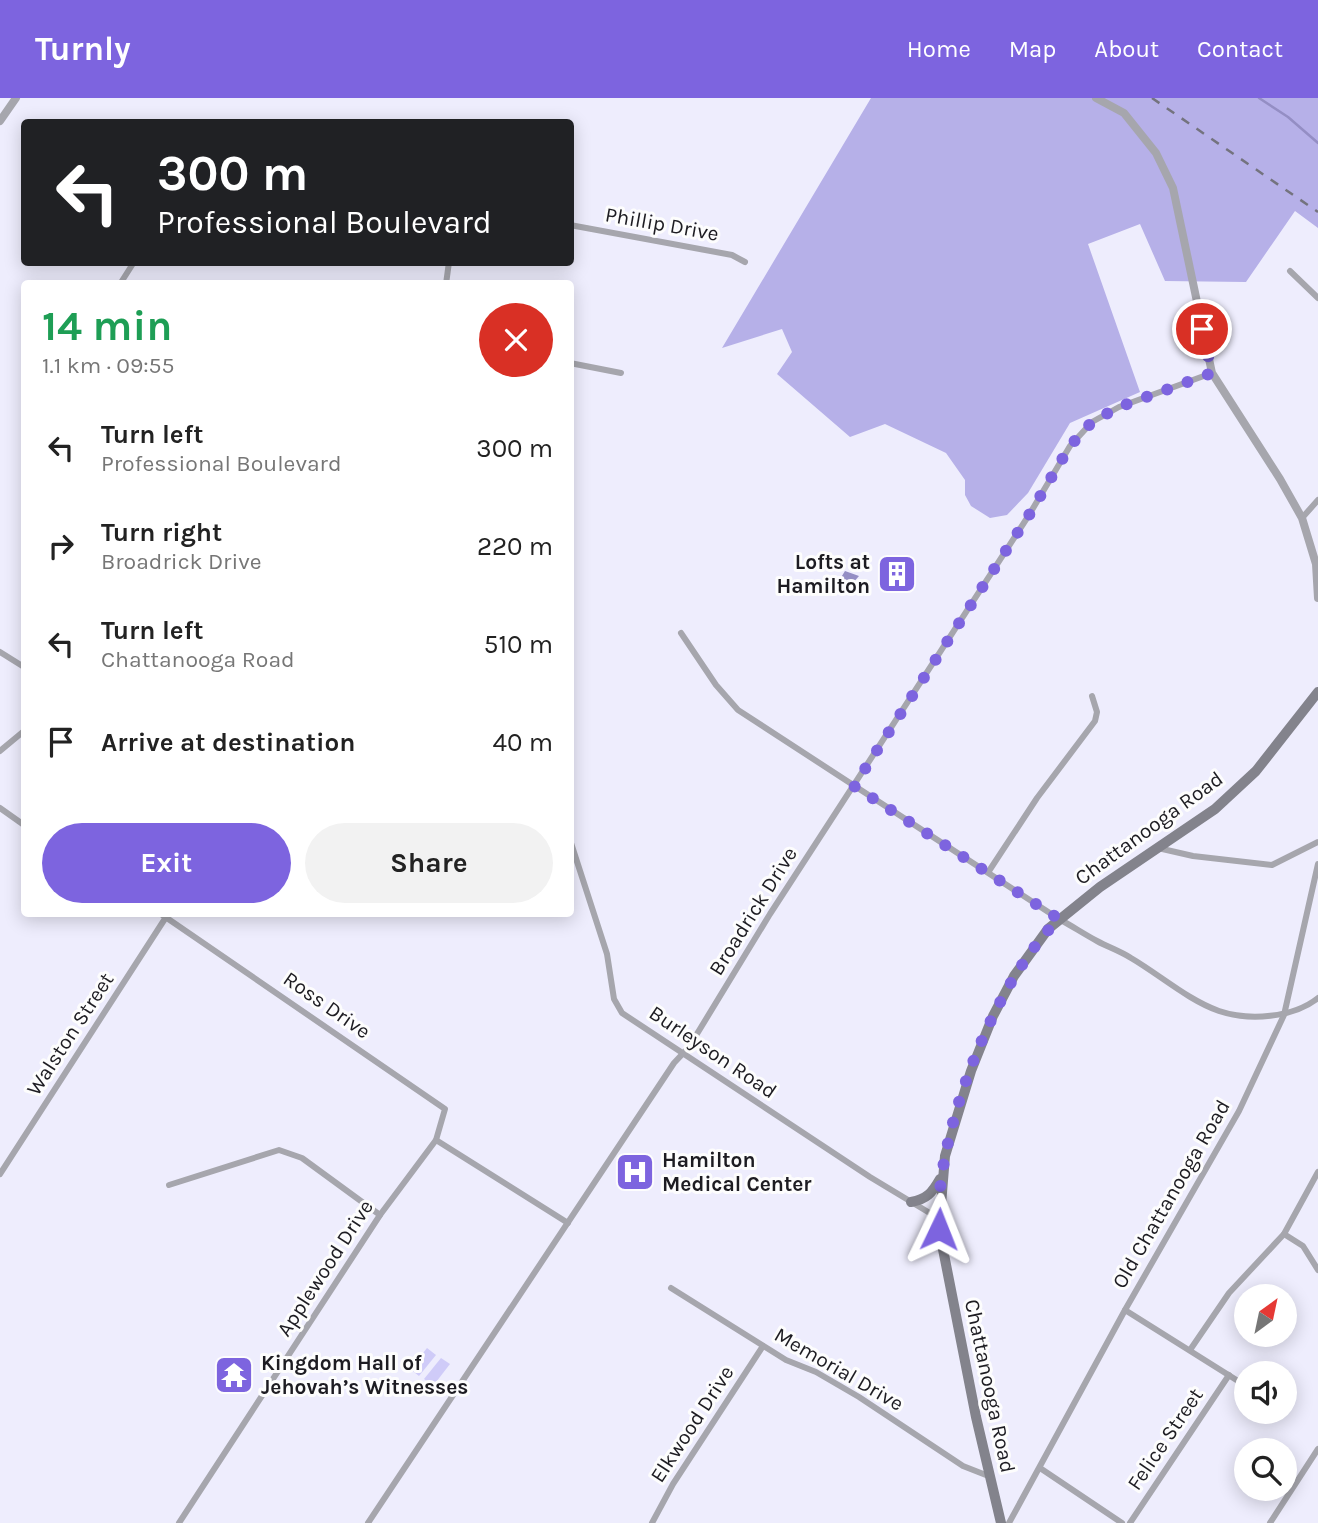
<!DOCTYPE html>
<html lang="en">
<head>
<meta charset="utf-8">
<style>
	:root { --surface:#fff; --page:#f2f2f2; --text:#222; --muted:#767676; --accent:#7d64df }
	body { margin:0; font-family:Karla,sans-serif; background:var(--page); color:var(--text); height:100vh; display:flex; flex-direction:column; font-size:26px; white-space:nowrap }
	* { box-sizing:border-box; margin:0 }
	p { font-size:23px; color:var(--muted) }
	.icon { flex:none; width:38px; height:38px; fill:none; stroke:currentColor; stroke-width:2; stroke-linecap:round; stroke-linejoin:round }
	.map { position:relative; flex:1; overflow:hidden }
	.panel { position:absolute; left:21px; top:182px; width:553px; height:637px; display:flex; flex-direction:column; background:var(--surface); border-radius:7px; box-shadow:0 4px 18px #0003 }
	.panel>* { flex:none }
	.top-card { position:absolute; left:21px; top:21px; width:553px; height:147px; border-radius:7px; box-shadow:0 4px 18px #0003; background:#202124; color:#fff; overflow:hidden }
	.needle { width:46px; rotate:33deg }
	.controls { position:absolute; left:1234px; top:1186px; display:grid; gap:14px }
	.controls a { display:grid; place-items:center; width:63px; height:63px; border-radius:50%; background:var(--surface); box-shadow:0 4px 18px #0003; font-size:35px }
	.pin { position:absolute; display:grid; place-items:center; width:60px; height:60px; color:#fff; margin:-30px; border:4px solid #fff; border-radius:50%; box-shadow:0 2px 7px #0007 }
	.me { position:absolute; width:77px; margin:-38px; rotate:2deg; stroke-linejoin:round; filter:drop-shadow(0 0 5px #0008) }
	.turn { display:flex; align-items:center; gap:24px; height:147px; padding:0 21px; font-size:32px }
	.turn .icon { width:91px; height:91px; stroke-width:2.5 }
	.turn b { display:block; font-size:49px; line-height:60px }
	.round { display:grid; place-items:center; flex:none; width:74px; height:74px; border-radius:37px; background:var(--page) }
	.overview { display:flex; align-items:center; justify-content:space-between; height:119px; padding:0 21px }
	h1 { font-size:42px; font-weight:700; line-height:52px; color:#1e9e55 }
	.cta { display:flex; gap:14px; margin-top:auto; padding:14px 21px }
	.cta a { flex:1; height:80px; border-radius:42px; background:var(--accent); color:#fff; font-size:28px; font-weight:700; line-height:80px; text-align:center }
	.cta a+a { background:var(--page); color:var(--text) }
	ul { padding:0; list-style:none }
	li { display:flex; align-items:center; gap:21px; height:98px; padding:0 21px }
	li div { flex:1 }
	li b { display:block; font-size:26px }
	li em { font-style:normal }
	header { display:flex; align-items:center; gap:42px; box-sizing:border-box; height:98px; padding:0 35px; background:var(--accent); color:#fff }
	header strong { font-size:33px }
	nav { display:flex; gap:38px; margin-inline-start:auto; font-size:24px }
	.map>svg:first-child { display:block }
</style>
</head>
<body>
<header>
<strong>Turnly</strong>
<nav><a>Home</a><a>Map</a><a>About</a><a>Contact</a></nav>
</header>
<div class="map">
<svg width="1318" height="1425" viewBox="0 0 1318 1425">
	<rect width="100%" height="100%" fill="#eeedfd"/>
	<g fill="#cfcbf8">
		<polygon points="427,1250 436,1257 419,1278 410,1271"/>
		<polygon points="441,1260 450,1266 433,1288 424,1281"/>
	</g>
	<polygon fill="#b6b0e8" points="871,0 1318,0 1318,130 1295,113 1246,184 1165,183 1140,126 1088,146 1140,294 1070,325 1028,395 1007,417 990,420 971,408 965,397 965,382 946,355 885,326 850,339 777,276 792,254 782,231 722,250"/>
	<polygon fill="#948ec4" points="845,473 859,478 852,486 855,488 849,497 839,491 840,488 837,486"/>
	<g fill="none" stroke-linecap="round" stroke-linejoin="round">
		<polyline stroke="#948ec4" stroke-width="2.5" points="1259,0 1288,19 1318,45"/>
		<g stroke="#a6a6ad" stroke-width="6">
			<polyline points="570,127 732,157 745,164"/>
			<polyline points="1290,173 1318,200"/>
			<polyline points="120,186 134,164"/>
			<polyline points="446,186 449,164"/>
			<polyline points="570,265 621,275"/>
			<polyline points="1302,420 1318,402"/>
			<path d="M681,535L716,587L738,612L1059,821C1072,828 1084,836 1097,843C1108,849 1120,853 1131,860C1160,877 1188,902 1219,913C1249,923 1293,920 1318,900"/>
			<polyline points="0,554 24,569"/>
			<polyline points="0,653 24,633"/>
			<polyline points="0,710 24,727"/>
			<polyline points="570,742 607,856 614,901 622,915 870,1079 938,1120"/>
			<polyline points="1158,750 1193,758 1272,767 1318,744"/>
			<polyline points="989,773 1037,700 1095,623 1097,614 1092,598"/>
			<polyline points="161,816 445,1011 436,1042 380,1117 179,1425"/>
			<polyline points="436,1042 568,1125"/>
			<polyline points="0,1076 168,816"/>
			<polyline points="169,1087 279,1052 302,1060 380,1117"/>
			<polyline points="1284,1136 1303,1148 1318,1172"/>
			<polyline points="671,1190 786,1262 816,1274 859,1299 963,1368 991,1379"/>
			<polyline points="1125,1212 1246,1288"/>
			<polyline points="1190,1252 1229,1195 1284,1136 1318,1074"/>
			<polyline points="1040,1370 1122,1425"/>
			<polyline points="368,1425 674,965 689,949 770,816 1029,417 1070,348 1092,324 1119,309 1212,275"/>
			<polyline points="652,1425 673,1386 763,1248"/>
			<polyline points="1009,1425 1125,1212 1239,1013 1284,917 1318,766"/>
			<polyline points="1130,1425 1229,1277"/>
			<polyline points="1270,1425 1318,1351"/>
		</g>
		<g stroke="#a6a6ad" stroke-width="8">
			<polyline points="1096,0 1124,15 1156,55 1173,90 1212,275 1280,381 1302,420 1316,466 1318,500"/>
			<polyline points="0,23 16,0"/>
		</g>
		<g stroke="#83838c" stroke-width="10">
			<path d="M911,1104C927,1101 932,1095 940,1081"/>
			<polyline points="1001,1425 976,1319 939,1131 945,1058 971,973 993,918 1014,878 1048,831 1100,789 1215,711 1256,673 1318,594"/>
		</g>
		<polyline stroke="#74737e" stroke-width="2.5" stroke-dasharray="9 9" stroke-linecap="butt" points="1152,0 1318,114"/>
	</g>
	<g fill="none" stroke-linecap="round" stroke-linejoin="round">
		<path stroke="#7d64df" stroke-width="12" stroke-dasharray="0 21.6" d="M939,1131C933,1041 994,883 1059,821L854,688L1029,417L1070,348L1092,324L1119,309L1212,275L1202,231"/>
	</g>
	<defs>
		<g id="building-square" transform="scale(2.0125)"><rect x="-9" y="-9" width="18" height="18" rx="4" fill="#7d64df" stroke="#fdfdfd"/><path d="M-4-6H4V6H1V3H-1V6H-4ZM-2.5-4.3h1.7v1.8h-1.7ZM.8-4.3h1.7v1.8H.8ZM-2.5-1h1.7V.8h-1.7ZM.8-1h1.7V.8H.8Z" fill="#fff"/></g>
		<g id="hospital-square" transform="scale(2.0125)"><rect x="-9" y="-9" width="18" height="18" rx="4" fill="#7d64df" stroke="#fdfdfd"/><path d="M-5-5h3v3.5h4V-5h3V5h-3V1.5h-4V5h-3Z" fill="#fff"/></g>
		<g id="temple-square" transform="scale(2.0125)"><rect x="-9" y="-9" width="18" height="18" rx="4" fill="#7d64df" stroke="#fdfdfd"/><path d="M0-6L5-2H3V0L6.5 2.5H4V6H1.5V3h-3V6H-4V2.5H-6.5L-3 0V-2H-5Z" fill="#fff"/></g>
	</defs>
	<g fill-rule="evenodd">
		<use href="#building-square" x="897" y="476"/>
		<use href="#hospital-square" x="635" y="1074"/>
		<use href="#temple-square" x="234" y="1277"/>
	</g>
	<g text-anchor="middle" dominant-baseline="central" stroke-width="6" stroke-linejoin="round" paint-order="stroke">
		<g font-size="21" fill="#1d1c22" stroke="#fdfdfd">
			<text transform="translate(662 126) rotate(10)">Phillip Drive</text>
			<text transform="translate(1149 730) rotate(-36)">Chattanooga Road</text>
			<text transform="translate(753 813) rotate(-58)">Broadrick Drive</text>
			<text transform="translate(327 907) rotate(35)">Ross Drive</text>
			<text transform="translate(70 936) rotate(-57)">Walston Street</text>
			<text transform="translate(713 954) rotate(34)">Burleyson Road</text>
			<text transform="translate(1171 1096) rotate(-60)">Old Chattanooga Road</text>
			<text transform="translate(325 1170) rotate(-57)">Applewood Drive</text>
			<text transform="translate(839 1271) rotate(30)">Memorial Drive</text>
			<text transform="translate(990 1288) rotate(78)">Chattanooga Road</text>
			<text transform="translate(692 1326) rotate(-57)">Elkwood Drive</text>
			<text transform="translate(1165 1341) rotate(-56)">Felice Street</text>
		</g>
		<g font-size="21" font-weight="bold" fill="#1d1c22" stroke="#fdfdfd" text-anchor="start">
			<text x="870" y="464" text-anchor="end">Lofts at<tspan x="870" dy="24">Hamilton</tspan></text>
			<text x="662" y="1062">Hamilton<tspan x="662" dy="24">Medical Center</tspan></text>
			<text x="261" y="1265">Kingdom Hall of<tspan x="261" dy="24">Jehovah’s Witnesses</tspan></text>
		</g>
	</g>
</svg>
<div class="controls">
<a><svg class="needle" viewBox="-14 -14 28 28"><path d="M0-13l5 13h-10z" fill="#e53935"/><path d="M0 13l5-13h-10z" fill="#767676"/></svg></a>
<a><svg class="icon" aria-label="sound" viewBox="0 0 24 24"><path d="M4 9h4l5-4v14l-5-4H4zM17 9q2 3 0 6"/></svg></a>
<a><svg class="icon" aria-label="search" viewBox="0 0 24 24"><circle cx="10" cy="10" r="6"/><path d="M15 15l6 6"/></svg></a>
</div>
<div class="pin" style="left:1202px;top:231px;background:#d93025"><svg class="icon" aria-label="arrive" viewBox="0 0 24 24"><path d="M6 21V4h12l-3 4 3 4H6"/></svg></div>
<svg class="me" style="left:939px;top:1131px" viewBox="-20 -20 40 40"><path d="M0-17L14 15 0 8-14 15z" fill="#7d64df" stroke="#fff" stroke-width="4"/></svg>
<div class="top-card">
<div class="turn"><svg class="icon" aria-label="left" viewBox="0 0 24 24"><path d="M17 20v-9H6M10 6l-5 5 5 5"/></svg><div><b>300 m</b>Professional Boulevard</div></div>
</div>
<section class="panel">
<div class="overview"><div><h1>14 min</h1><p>1.1 km · 09:55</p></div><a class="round" style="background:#d93025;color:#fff"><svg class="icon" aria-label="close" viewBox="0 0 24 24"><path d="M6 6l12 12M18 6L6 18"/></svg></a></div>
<ul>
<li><svg class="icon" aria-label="left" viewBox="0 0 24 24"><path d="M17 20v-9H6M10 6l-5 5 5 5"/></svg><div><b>Turn left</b><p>Professional Boulevard</p></div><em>300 m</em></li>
<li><svg class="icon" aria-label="right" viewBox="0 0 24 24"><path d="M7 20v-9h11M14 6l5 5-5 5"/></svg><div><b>Turn right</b><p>Broadrick Drive</p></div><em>220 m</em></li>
<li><svg class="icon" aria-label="left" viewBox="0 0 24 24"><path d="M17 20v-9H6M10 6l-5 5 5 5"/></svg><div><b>Turn left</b><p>Chattanooga Road</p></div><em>510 m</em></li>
<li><svg class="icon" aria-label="arrive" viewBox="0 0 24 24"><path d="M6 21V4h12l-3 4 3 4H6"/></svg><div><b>Arrive at destination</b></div><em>40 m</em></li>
</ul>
<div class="cta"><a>Exit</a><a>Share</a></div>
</section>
</div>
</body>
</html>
